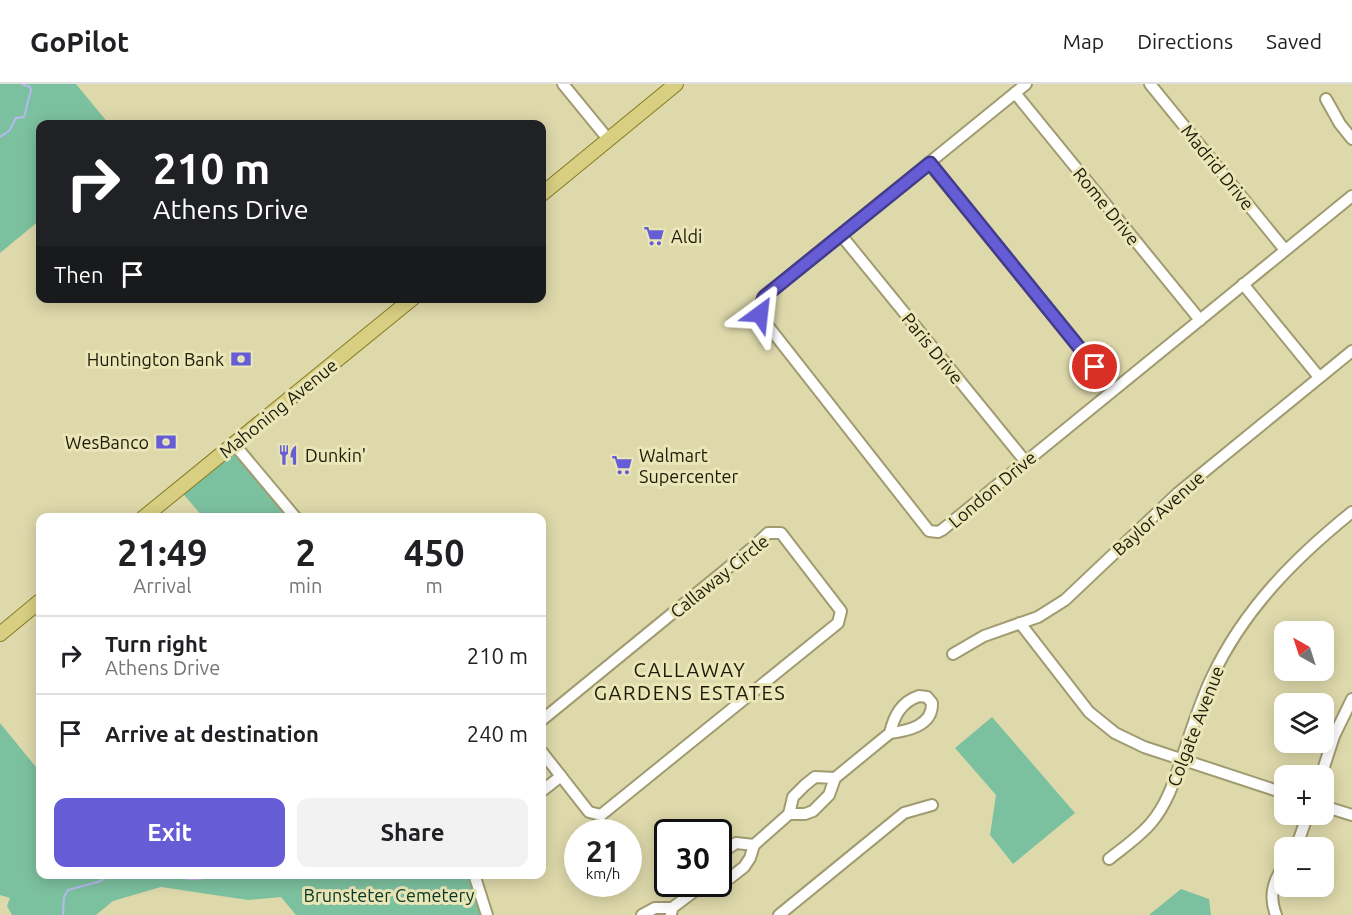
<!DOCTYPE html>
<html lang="en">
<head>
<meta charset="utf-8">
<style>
	:root { --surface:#fff; --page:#f2f2f2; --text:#202124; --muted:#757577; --line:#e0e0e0; --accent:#665dd6 }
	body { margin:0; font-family:Ubuntu,sans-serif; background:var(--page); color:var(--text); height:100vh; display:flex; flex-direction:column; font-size:22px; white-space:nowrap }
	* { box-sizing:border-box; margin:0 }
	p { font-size:20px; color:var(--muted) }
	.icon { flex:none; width:33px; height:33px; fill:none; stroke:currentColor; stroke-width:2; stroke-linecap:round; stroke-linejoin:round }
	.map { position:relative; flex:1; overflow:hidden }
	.panel { position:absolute; left:36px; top:429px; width:510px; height:366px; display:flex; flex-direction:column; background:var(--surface); border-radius:12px; box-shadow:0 3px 15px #0003 }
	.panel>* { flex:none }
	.banner { position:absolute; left:36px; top:36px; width:510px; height:183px; border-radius:12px; box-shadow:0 3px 15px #0003; background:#202124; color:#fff; overflow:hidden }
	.needle { width:39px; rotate:321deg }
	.tools { position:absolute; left:1274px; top:537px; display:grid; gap:12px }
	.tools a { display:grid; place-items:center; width:60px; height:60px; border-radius:12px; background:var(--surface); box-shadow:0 3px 15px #0003; font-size:30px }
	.speed { position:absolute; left:564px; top:735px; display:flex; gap:12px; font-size:30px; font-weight:700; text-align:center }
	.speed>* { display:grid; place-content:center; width:78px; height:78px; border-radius:50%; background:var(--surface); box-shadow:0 3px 15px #0003; line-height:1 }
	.speed small { font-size:15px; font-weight:400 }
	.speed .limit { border:3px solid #111; border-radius:9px; background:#fff; color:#111 }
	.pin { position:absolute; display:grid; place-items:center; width:51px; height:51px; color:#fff; margin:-26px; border:3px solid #fff; border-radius:50%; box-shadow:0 2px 6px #0007 }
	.me { position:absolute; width:66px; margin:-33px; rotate:30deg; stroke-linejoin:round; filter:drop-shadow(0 0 4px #0008) }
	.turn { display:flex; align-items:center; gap:21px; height:126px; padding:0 18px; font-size:27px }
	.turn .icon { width:78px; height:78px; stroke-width:2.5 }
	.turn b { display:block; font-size:42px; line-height:51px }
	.then { display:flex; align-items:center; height:57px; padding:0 18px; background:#0003; gap:12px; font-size:22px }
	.eta { display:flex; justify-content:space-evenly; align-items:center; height:102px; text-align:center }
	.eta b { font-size:36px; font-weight:600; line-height:42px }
	.cta { display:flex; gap:12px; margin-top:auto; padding:12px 18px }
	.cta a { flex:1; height:69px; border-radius:12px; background:var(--accent); color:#fff; font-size:24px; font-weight:600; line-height:69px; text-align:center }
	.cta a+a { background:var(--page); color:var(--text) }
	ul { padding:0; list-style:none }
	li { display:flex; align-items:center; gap:18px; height:78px; padding:0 18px; border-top:2px solid var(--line) }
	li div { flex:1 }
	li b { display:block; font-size:22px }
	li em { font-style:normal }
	header { display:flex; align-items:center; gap:36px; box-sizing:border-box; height:84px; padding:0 30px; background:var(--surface); border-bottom:2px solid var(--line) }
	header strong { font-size:28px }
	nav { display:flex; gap:33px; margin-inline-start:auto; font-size:21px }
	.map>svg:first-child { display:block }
</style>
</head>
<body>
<header>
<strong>GoPilot</strong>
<nav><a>Map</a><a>Directions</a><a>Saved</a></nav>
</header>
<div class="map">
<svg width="1352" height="831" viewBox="0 0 1352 831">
	<rect width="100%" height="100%" fill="#ded9ab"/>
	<g fill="#7cc19f">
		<polygon points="0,0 76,0 109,40 40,40 40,136 0,169"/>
		<polygon points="234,360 296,433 203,433 179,405"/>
		<polygon points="992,633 1075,729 1013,780 990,751 996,711 955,664"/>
		<polygon points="0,639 40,688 40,790 474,791 487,831 296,831 281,813 248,816 161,803 113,817 96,831 12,831 7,822 10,814 0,811"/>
		<polygon points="1181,805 1209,815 1211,831 1149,831"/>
	</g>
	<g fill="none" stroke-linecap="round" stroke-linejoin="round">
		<g stroke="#b6b9f0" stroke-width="2">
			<polyline points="0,53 9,47 16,34 24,33 31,6 30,3 22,0"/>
			<path d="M162,790C179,793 199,800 215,790"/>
			<polyline points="63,831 64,813 68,806 98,798 113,790"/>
		</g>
		<g stroke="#a19b70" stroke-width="14">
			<g id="minor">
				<polyline points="563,0 608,55"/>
				<polyline points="1026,0 764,213 760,223 761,233 929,447 938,448 942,446 1352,112"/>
				<polyline points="1150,0 1285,166"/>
				<polyline points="1015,9 1200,236"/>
				<polyline points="1326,15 1340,40 1352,55"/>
				<polyline points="929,79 1113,305"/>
				<polyline points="841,151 1025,377"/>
				<polyline points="1243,200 1319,293"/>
				<polyline points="234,360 296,434"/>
				<polyline points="1020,539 1089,628 1115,649 1144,663 1284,709"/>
				<polyline points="953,570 984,552 1038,533 1065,516 1178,409 1352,267"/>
				<path d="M919,612L927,613L932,619C933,642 907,647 890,649C894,632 901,618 919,612Z"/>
				<polyline points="542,636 751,465 768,449 781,449 841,527 838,539 601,731 589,728 542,668"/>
				<polyline points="1321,692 1334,652 1352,615"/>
				<polyline points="542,707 561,692"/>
				<polyline points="1323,722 1352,731"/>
				<polyline points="789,730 805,730 813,727 829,711 835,694 890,649"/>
				<polyline points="1296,764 1308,730"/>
				<polyline points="718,771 736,759 754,761"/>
				<path d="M1109,775C1123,764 1139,753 1151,739C1169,718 1176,691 1185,665C1193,641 1201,616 1212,593C1244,525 1295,474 1352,428"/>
				<polyline points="474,790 487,831"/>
				<polyline points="718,796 730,794 744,783 750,774 754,761 789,730 793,713 805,701 815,693 835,694"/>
				<polyline points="642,831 655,824 672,824"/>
				<polyline points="671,831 672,824 704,800"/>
				<polyline points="779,831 904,729 932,721"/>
				<path d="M1276,831C1269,813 1272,798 1284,782"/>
			</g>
		</g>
		<g stroke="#867b23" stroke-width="16">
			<g id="major">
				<polyline points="542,110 676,0"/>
				<polyline points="143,434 413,214"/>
				<polyline points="0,550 40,517"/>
			</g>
		</g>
		<use href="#minor" stroke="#fff" stroke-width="10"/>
		<use href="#major" stroke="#d8cf83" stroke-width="14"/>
	</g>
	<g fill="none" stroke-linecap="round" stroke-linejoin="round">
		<g stroke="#423c8b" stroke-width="15">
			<polyline id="route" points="760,230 760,223 764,213 930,79 1095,283"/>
		</g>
		<use href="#route" stroke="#665dd6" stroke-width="10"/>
	</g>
	<defs>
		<g id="supermarket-bare" transform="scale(1.62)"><path d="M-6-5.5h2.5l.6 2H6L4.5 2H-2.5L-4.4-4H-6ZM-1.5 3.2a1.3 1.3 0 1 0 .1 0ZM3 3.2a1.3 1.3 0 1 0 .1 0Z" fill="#665dd6" stroke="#ebe6b8" stroke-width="2.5" paint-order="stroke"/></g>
		<g id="bank-bare" transform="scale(1.62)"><path d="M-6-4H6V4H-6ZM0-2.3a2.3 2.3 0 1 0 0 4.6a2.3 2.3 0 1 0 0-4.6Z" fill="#665dd6" stroke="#ebe6b8" stroke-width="2.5" paint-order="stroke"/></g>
		<g id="restaurant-bare" transform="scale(1.62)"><path d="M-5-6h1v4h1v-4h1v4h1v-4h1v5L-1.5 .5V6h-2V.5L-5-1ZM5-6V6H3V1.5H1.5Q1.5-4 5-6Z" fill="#665dd6" stroke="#ebe6b8" stroke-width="2.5" paint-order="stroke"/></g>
	</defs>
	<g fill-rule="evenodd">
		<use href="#supermarket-bare" x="654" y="152"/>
		<use href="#bank-bare" x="241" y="275"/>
		<use href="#bank-bare" x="166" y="358"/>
		<use href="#restaurant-bare" x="288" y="371"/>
		<use href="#supermarket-bare" x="622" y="381"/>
	</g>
	<g text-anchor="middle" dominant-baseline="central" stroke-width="6" stroke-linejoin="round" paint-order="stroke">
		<g font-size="18" fill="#1d1b09" stroke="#ebe6b8">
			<text transform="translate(1218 83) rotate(51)">Madrid Drive</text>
			<text transform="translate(1107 122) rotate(51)">Rome Drive</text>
			<text transform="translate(933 264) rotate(51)">Paris Drive</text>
			<text transform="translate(278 324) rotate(-39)">Mahoning Avenue</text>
			<text transform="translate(992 405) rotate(-40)">London Drive</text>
			<text transform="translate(1158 429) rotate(-42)">Baylor Avenue</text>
			<text transform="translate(719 492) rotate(-39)">Callaway Circle</text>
			<text transform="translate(1195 642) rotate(-69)">Colgate Avenue</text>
		</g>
		<g font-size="18" fill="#1d1b09" stroke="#ebe6b8" text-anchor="start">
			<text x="671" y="152">Aldi</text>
			<text x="224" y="275" text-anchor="end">Huntington Bank</text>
			<text x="149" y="358" text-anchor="end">WesBanco</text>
			<text x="305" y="371">Dunkin'</text>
			<text x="639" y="371">Walmart<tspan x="639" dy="21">Supercenter</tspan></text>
		</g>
		<g font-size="18" fill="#043825" stroke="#ebe6b8">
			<text x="389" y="811">Brunsteter Cemetery</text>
		</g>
		<g font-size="20" letter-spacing="1.5" fill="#1d1b09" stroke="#ebe6b8">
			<text x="690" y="585">CALLAWAY<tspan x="690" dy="23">GARDENS ESTATES</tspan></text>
		</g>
	</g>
</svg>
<div class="tools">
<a><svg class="needle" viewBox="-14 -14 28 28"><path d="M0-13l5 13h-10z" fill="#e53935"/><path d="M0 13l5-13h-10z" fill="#757577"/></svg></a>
<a><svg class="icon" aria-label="layers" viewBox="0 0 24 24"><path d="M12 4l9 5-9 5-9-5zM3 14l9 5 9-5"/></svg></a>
<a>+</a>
<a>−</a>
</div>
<div class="speed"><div>21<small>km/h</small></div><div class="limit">30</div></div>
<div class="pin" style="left:1095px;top:283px;background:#d93025"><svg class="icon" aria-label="arrive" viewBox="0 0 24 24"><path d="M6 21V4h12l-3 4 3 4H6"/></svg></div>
<svg class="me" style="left:760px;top:230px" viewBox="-20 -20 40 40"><path d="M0-17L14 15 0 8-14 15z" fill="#665dd6" stroke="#fff" stroke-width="4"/></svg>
<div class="banner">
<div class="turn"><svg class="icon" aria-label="right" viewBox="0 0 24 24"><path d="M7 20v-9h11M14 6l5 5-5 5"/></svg><div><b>210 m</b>Athens Drive</div></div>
<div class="then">Then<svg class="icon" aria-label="arrive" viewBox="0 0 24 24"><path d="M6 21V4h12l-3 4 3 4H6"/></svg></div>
</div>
<section class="panel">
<div class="eta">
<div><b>21:49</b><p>Arrival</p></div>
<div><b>2</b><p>min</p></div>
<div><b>450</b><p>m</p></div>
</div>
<ul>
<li><svg class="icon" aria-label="right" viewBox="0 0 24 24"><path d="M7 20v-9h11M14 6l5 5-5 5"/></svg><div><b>Turn right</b><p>Athens Drive</p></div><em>210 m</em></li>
<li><svg class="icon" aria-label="arrive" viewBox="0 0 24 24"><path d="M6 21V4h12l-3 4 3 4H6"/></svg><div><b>Arrive at destination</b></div><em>240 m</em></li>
</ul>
<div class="cta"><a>Exit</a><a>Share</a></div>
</section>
</div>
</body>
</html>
